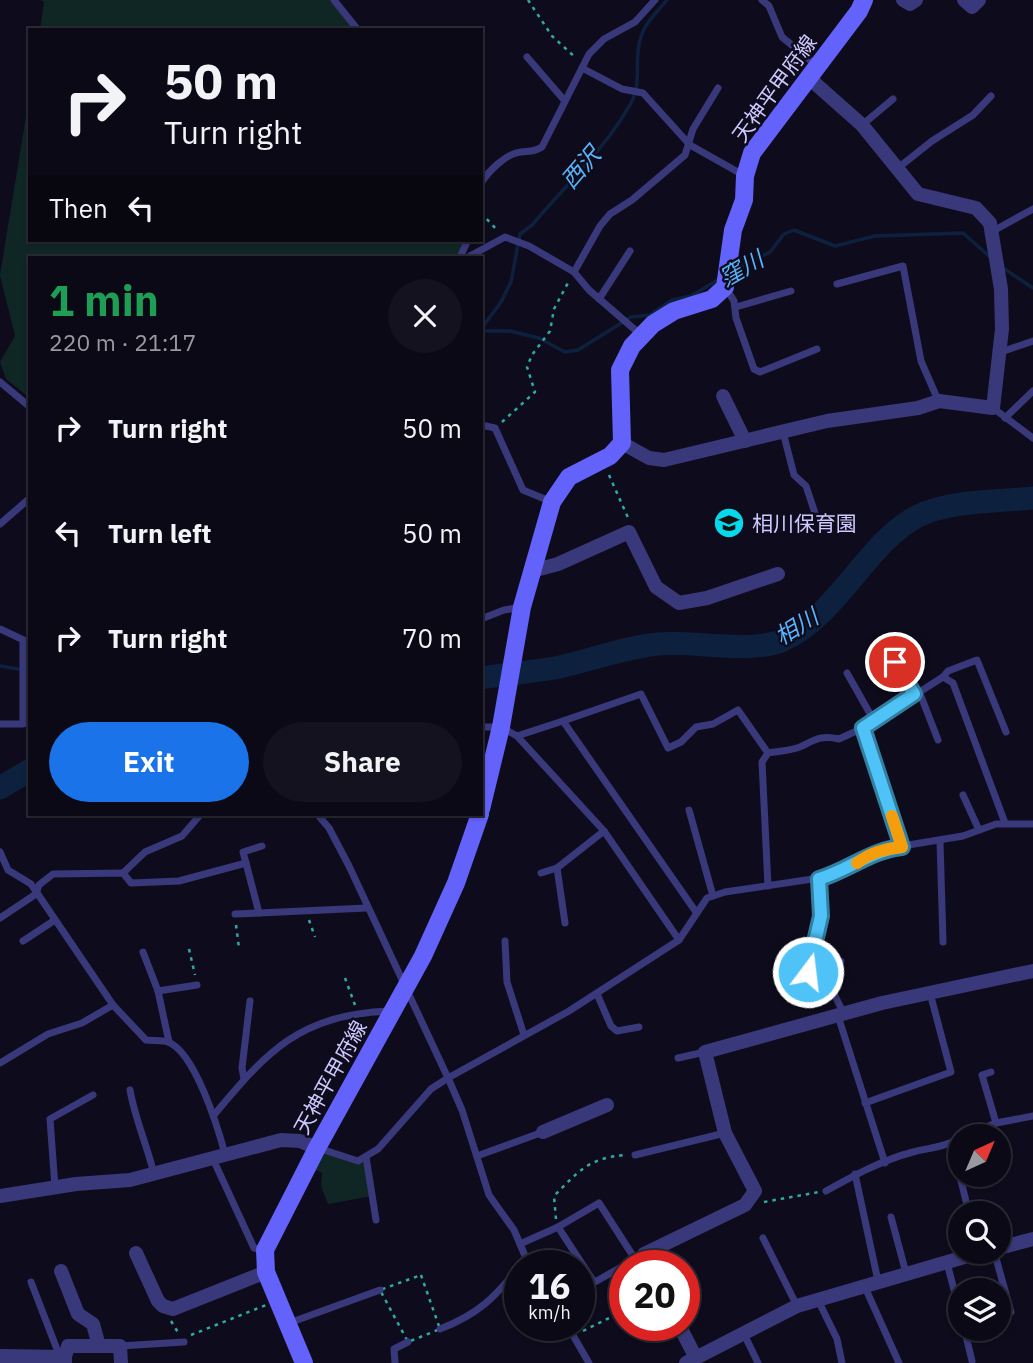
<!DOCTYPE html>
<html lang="en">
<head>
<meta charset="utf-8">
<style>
	:root { --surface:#0a0915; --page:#13121e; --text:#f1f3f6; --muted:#999aa0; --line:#2a2a34; --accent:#1a73e8 }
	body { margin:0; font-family:"IBM Plex Sans","Noto Sans JP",sans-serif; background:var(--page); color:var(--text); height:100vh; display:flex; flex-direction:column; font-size:26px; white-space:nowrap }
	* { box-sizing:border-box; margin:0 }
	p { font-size:23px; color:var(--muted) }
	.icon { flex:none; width:38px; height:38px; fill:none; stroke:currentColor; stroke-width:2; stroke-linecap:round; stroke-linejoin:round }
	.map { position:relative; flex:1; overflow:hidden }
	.side { position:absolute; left:28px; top:256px; width:455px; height:560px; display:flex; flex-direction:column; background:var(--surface); border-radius:0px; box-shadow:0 2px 5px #0004,0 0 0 2px var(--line) }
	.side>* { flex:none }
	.hud { position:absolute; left:28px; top:28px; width:455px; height:214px; border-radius:0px; box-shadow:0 2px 5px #0004,0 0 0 2px var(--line); background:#0a0915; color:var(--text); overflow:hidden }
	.needle { width:46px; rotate:44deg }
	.fabs { position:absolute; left:948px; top:1124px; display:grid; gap:14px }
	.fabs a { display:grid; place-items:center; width:63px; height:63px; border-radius:50%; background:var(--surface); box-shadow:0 2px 5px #0004,0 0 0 2px var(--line); font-size:35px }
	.speed { position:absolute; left:504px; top:1250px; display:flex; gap:14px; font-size:35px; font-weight:700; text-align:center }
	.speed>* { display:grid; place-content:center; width:91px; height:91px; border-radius:50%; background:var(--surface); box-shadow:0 2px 5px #0004,0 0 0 2px var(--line); line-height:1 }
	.speed small { font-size:18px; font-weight:400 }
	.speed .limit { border:10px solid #d22; background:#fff; color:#111 }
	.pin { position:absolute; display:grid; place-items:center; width:60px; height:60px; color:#fff; margin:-30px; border:4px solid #fff; border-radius:50%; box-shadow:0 2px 7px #0007 }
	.me { position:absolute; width:77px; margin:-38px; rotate:15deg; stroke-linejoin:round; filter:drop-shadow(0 0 5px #0008) }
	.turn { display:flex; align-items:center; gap:24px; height:147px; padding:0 21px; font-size:32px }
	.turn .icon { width:91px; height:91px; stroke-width:2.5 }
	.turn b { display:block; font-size:49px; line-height:60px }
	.then { display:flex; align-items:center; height:66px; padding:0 21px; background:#0003; gap:14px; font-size:26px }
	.round { display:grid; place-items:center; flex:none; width:74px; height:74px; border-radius:37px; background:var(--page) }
	.headline { display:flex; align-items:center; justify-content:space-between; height:119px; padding:0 21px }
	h1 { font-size:42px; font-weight:800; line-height:52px; color:#1e9e55 }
	.button { display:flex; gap:14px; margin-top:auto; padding:14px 21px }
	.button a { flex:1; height:80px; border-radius:42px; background:var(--accent); color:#fff; font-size:28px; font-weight:800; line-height:80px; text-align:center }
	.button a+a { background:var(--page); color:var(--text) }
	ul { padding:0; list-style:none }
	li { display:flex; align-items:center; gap:21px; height:105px; padding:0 21px }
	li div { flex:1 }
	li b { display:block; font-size:26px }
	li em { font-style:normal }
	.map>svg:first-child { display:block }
</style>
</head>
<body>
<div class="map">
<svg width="1033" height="1363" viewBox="0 0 1033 1363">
	<rect width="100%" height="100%" fill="#0e0c1c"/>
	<g fill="#0f2625">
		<polygon points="40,0 334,0 358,30 40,30 44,2"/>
		<polygon points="30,92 30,240 468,240 460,257 30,257 30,398 6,379 0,362 15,336 0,275"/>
		<polygon points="324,1150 367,1164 372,1196 328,1204 321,1186 322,1173 314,1169"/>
	</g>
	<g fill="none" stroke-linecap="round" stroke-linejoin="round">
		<g stroke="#0d213f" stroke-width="3.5">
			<polyline points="1003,268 1033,288"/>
			<polyline points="734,271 770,252 784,234 794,230 835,246 875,236 963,233 989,256"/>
			<path d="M481,329L501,302L511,282L520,234L532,225C565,186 606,148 631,103C642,83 634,61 640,40C644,24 657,12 667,0"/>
			<polyline points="481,331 510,331 539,338 565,352 578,350 631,317 650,315 672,300 691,296 721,278"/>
			<polyline points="0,666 30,671"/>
		</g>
		<g stroke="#0d213f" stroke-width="23">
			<path d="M481,678C506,674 531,672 555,668C589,661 624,647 659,644C694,641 751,653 781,641C837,617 868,541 918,516C951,500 997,502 1033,498"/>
			<polyline points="0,788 30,770"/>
		</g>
		<g stroke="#30aaa1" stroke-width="2.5" stroke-dasharray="3.5 5" stroke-linecap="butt">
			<polyline points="528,0 552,36 576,58"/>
			<polyline points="481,213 498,231"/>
			<polyline points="502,422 535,392 527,367 532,355 550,331 554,309 569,281"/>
			<polyline points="609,475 629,520"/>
			<polyline points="309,920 315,937"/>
			<polyline points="236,925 239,948"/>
			<polyline points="189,949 195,975"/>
			<polyline points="345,978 355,1005"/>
			<polyline points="764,1202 819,1192"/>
			<path d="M556,1219L554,1196C578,1172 588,1158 625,1155"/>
			<polygon points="421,1275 440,1329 408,1342 380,1290"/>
			<polyline points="620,1279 625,1288"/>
			<polyline points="171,1321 179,1334"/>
			<polyline points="583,1331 625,1310"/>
			<polyline points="191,1335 266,1305"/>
		</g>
		<g stroke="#39387a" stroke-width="7">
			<polyline points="334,0 358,30"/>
			<polyline points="762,0 769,6 782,37 817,66"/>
			<polyline points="527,57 564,100"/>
			<polyline points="582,68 622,89 643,93 690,145 745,176"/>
			<polyline points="862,125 893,99"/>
			<polyline points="898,168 932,141 973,115 991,96"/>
			<path d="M481,183C488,172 506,153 521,152C530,151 534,152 542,147L589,54L604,39L635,22L655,0"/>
			<polyline points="993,231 1033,209"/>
			<polyline points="460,257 468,240"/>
			<polyline points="468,257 505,237 529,246 574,272 589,290 641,335"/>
			<polyline points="574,272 600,226 610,214 632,200 685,155 693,129 718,88"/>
			<polyline points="837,284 903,266 921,361 938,400"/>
			<polyline points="725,287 734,301 736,318 754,369 760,372 817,349"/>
			<polyline points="599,299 630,251"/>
			<polyline points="736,307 791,291"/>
			<polyline points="1001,352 1033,341"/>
			<polyline points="0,382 30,407"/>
			<polyline points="993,408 1033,438"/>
			<polyline points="1005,418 1033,391"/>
			<polyline points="481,425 495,428 523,490 552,502"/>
			<polyline points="783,432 794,475 806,486 815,513"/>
			<polyline points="0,524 30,498"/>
			<polyline points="481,619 504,610 522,607"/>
			<polyline points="0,629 30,643"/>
			<polyline points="895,662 914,694"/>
			<polyline points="847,673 873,719"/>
			<polyline points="943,677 948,671 977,660 1006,732"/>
			<polyline points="919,691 938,740"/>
			<path d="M563,721L641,694L668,748L681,742L696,727L713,724L738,710L768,753C778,751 793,751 802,746C816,739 822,735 839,739L863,728"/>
			<polyline points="0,724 23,724 23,642"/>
			<polyline points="481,727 501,727 517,736 563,721 696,912"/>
			<polyline points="517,736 604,831 679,940"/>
			<polyline points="963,795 979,830"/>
			<polyline points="689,810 713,896"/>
			<polyline points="317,814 329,828 349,866 448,1078 462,1110 489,1195 514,1230 529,1265"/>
			<polyline points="940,841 943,942"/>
			<polyline points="902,847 863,728 943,677 953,683 1005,823"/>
			<path d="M0,852L8,870L31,884L113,1005L146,1040C153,1041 162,1040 168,1042C195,1052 218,1128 225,1154"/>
			<polyline points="246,863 243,852 262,846"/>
			<polyline points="557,868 565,923"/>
			<polyline points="123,873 145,852 182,836 201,814"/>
			<polyline points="541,873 557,868 604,831"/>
			<polyline points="768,886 762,762 768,753"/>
			<polyline points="235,914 259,913"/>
			<polyline points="0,918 36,894 39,885 53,874 123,873 131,883 179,881 246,863 259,913 367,908"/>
			<polyline points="23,941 55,920"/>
			<polyline points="505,941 507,982 524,1035"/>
			<polyline points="143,952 158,991 169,1042"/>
			<polyline points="841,961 831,988 844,1014"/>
			<polyline points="808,972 821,916 819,879"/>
			<polyline points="158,991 197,985"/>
			<polyline points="597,994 611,1026 617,1031 639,1027"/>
			<polyline points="838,1016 885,1163"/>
			<polyline points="678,1058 705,1052"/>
			<polyline points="0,1063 48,1034 82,1023 113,1005"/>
			<polyline points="991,1072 982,1075 996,1123"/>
			<polyline points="244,1079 242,1068 250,1001"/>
			<path d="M130,1090C135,1119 147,1145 154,1174"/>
			<polyline points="865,1103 951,1072 930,993"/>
			<path d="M214,1115C268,1050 300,1015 389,1011"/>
			<polyline points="965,1136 996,1123 1033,1116"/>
			<polyline points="318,1148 358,1161 378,1149 431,1089 448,1078 569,1011 679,940 707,898 725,892 826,877 850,868 867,855 884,849 963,836 996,824 1033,824"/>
			<polyline points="635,1155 725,1133"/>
			<polyline points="477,1156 543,1132"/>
			<polyline points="366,1157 376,1220"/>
			<polyline points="213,1159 254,1248 263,1250"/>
			<polyline points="855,1174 878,1281"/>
			<polyline points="961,1181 969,1213"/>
			<polyline points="55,1187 50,1119 93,1095"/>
			<path d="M826,1191C853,1176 882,1160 913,1152C929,1148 945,1147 961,1138"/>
			<polyline points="891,1217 906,1273"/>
			<polyline points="558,1227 594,1282"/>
			<polyline points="763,1238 797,1306"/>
			<polyline points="520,1244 558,1227 599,1203 635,1259"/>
			<polyline points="994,1251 1011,1312"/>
			<polyline points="947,1263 961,1316"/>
			<polyline points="31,1282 60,1357"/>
			<polyline points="864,1285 899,1363"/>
			<polyline points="579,1291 639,1257"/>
			<polyline points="818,1300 837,1339 842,1363"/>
			<polyline points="289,1323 380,1290"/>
			<polyline points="567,1325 589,1363"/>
			<polyline points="964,1328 972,1361"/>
			<path d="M440,1329C479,1314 495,1297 520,1266"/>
			<polyline points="744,1334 758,1363"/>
			<polyline points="120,1346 184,1342"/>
			<polyline points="395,1363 394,1349 408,1342"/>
		</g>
		<g stroke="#39387a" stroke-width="14">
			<polyline points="903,0 910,4 916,0"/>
			<polyline points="964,0 972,7 979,0"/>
			<polyline points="723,396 745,441"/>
			<polyline points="622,443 649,458 664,460 827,421 918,408 939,401 993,408 1002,329 1001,289 990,223 976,208 918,194 862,125 809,78"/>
			<polyline points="532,571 558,564 629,532 656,587 679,603 707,598 778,574"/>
			<polyline points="543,1132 607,1105"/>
			<polyline points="0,1196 76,1184 130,1180 281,1140 300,1141 317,1148"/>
			<polyline points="999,1248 1033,1239"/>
			<polyline points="136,1253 158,1301 163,1306 173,1309 266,1272"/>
			<polyline points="649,1265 644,1254 745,1205 755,1191 725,1133 705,1052 882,1003 1033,971"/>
			<polyline points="61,1271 78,1314 93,1324 99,1346"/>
			<polyline points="679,1325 696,1358"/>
			<polyline points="0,1356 65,1357 65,1363"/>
			<polyline points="65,1357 68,1346 120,1346 121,1363"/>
			<polyline points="686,1363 797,1306 985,1251"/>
		</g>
		<g stroke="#6362fb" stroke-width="18">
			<polyline points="481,809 501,727 522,607 552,502 569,477 610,456 622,443 620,370 632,346 653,324 674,311 712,299 725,287 733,230 744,200 745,176 752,153 859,11 864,0"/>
			<polyline points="304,1363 266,1272 265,1250 317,1148 423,956 456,883 480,814"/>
		</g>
	</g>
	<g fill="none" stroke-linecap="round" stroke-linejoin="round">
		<g stroke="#337fa1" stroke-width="18">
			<path id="route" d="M808,972L821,916L819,879C849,870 871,850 902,847L863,728L914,694L895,662"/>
		</g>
		<use href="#route" stroke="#4fc3f7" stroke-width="12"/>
		<path stroke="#f59e0b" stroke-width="12" d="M857,863C871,852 885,849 902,847L892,816"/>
	</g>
	<defs>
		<g id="school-disc" transform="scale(1.575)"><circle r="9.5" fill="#06d9ec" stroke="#0e0c1c"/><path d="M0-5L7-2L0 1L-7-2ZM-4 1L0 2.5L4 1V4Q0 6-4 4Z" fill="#111"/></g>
	</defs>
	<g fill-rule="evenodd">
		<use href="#school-disc" x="729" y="523"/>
	</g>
	<g text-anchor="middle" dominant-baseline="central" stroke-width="5" stroke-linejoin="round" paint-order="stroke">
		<g font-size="21" fill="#cdc8fe" stroke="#0e0c1c">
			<text transform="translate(774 88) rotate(-54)">天神平甲府線</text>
			<text transform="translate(330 1077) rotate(-61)">天神平甲府線</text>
		</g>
		<g font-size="21" fill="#cdc8fe" stroke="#0e0c1c" text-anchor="start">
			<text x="752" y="523">相川保育園</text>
		</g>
		<g font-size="23" font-style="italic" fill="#59b3fb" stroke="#0e0c1c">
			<text transform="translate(580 167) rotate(-49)">西沢</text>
			<text transform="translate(741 268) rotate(-30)">窪川</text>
			<text transform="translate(796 626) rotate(-32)">相川</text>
		</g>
	</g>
</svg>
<div class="fabs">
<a><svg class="needle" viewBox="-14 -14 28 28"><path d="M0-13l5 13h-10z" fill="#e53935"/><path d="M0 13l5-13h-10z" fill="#999aa0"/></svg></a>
<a><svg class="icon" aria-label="search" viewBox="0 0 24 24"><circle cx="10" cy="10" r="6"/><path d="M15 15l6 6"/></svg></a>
<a><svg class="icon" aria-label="layers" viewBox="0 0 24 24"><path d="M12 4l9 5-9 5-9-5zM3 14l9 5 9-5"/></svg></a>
</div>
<div class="speed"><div>16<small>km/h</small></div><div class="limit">20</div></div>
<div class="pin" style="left:895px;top:662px;background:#d93025"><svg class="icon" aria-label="arrive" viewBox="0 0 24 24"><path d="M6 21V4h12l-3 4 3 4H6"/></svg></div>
<svg class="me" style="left:808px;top:972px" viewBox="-20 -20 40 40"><circle r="17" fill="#4fc3f7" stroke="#fff" stroke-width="3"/><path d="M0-11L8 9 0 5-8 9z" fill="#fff"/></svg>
<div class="hud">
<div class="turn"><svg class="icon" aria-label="right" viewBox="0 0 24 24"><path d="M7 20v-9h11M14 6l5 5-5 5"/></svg><div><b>50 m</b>Turn right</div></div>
<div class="then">Then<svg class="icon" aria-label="left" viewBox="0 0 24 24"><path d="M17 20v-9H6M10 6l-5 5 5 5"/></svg></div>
</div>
<section class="side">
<div class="headline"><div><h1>1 min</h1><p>220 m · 21:17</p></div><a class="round"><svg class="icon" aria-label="close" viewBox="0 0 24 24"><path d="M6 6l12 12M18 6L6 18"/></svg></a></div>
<ul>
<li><svg class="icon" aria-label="right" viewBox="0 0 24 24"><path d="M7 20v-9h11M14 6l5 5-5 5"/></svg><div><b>Turn right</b></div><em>50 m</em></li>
<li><svg class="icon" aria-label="left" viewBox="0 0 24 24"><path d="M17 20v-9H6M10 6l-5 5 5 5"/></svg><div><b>Turn left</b></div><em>50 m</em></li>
<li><svg class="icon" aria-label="right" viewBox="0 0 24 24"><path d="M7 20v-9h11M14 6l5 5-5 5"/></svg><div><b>Turn right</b></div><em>70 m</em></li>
</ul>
<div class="button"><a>Exit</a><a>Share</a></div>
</section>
</div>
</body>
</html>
